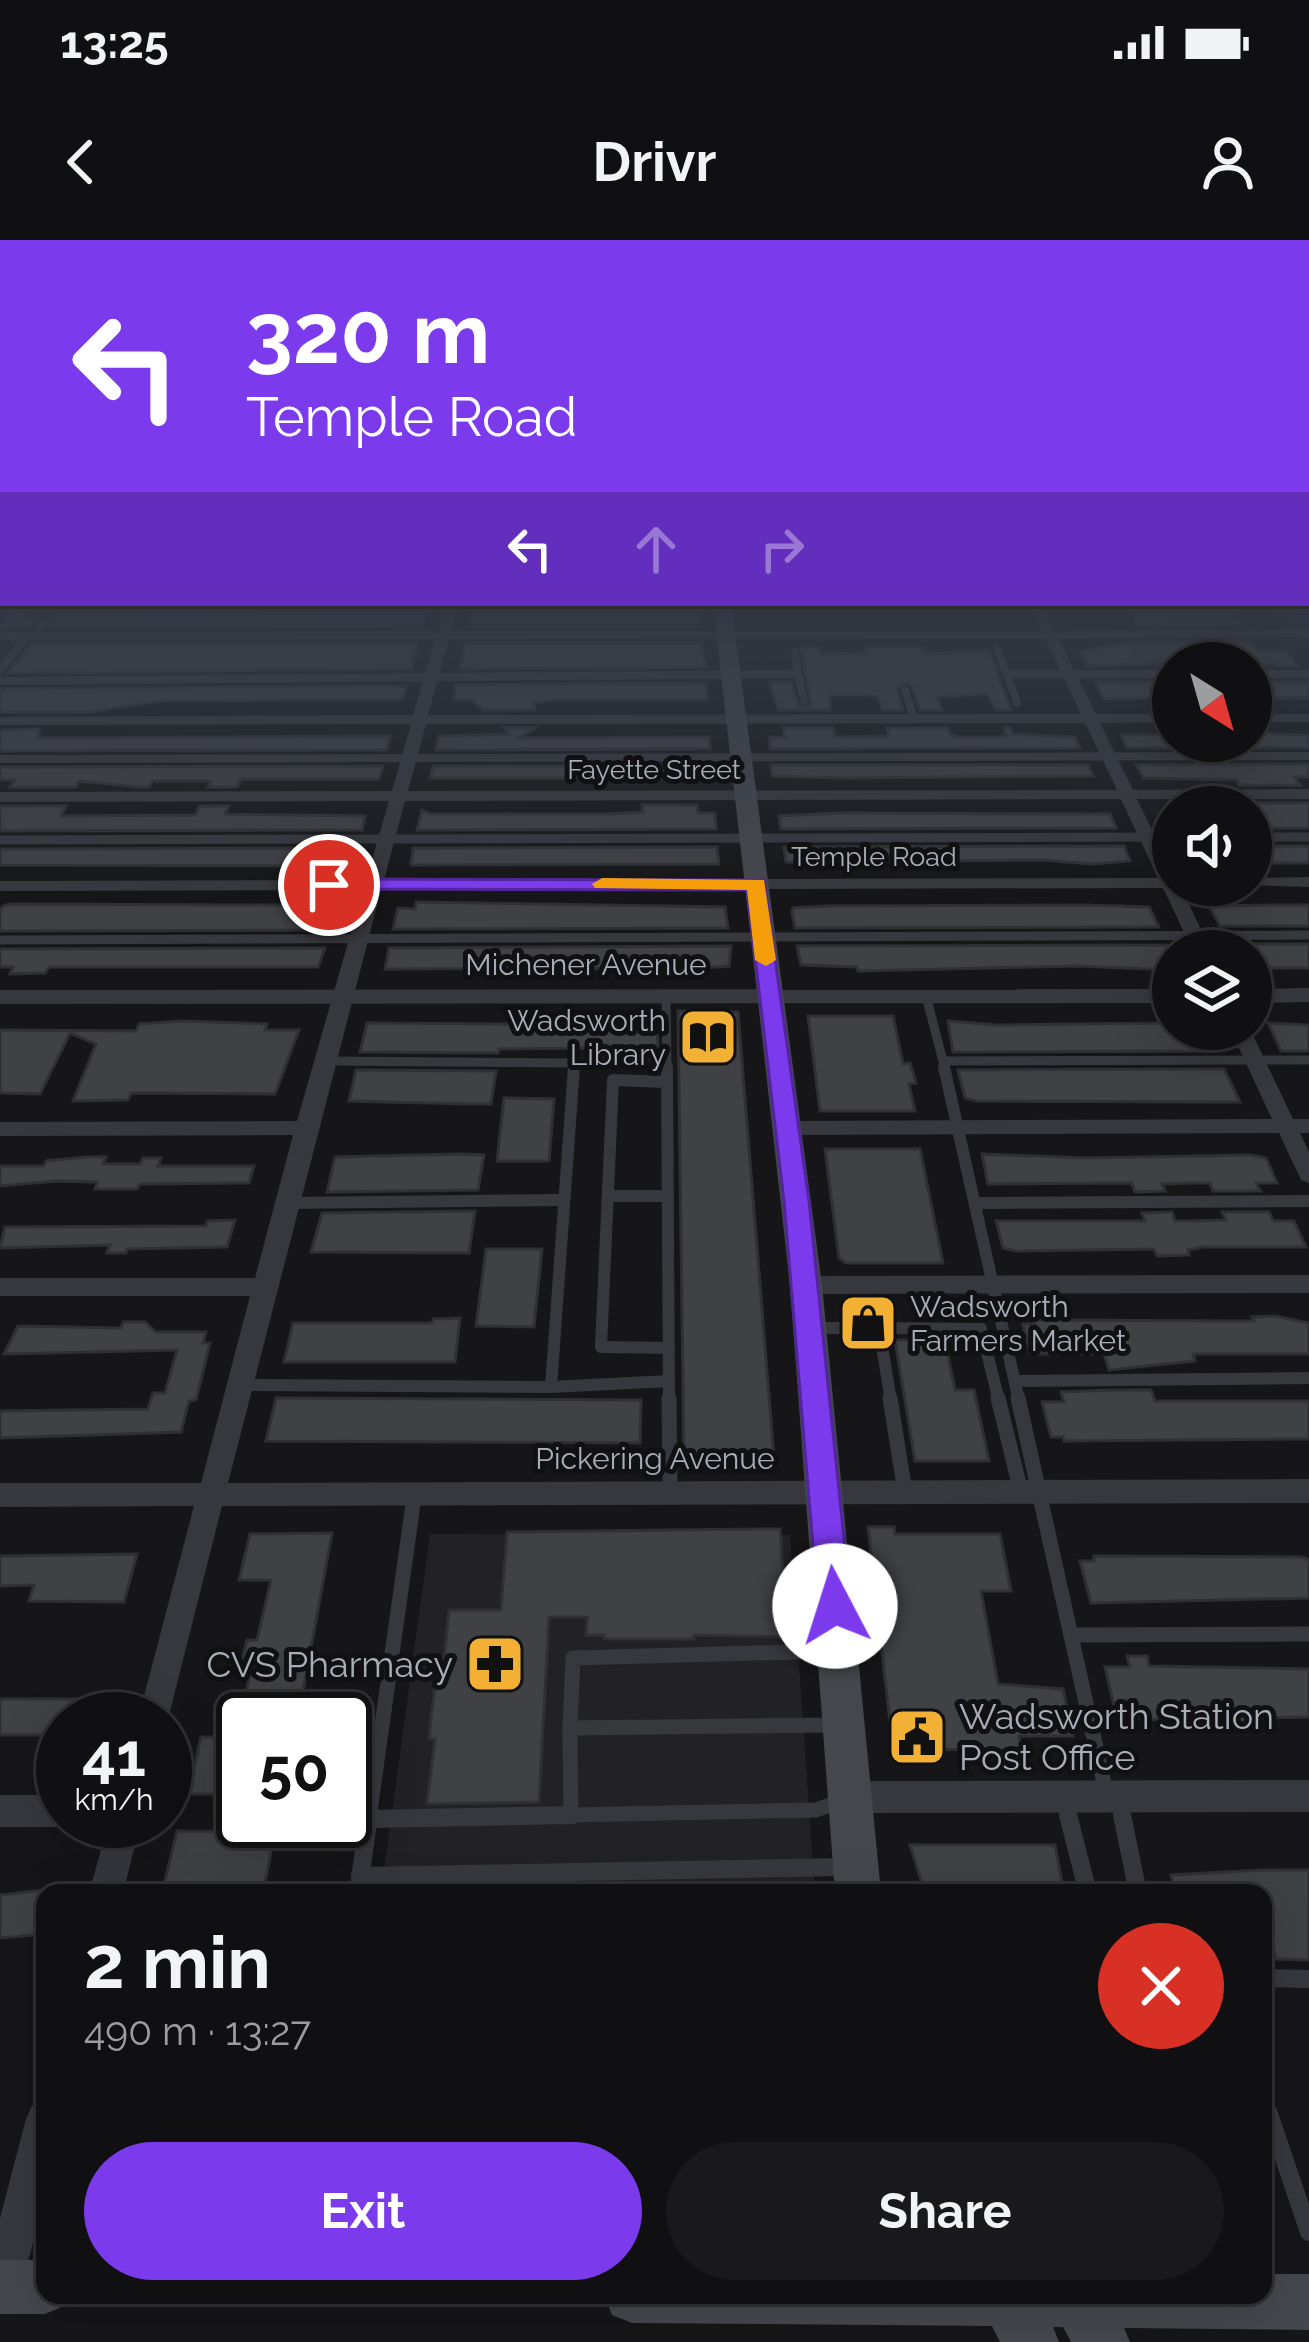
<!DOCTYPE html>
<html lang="en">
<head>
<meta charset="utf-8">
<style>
	:root { --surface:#101012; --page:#19191b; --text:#f1f3f6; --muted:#9c9d9f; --line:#303032; --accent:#7c3aed }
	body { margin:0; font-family:Raleway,sans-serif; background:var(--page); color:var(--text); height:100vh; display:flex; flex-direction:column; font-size:45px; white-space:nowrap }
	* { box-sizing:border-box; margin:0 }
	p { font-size:39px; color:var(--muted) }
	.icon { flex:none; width:66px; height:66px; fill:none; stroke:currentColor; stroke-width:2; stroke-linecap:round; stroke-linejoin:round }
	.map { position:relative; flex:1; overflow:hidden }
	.side { position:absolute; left:36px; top:1644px; width:1236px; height:420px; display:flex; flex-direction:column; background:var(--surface); border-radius:24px; box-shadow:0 12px 48px #0002,0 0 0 3px var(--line) }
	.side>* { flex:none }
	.top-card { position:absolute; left:0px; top:0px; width:1311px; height:366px; box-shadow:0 12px 48px #0002,0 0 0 3px var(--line); background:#7c3aed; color:#fff; overflow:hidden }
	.needle { width:78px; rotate:143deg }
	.controls { position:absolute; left:1152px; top:402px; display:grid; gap:24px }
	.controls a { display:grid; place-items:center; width:120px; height:120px; border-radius:50%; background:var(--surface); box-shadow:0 12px 48px #0002,0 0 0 3px var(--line); font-size:60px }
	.speed { position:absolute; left:36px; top:1452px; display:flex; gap:24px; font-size:60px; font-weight:700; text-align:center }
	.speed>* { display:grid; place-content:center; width:156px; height:156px; border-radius:50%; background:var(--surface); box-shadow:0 12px 48px #0002,0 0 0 3px var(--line); line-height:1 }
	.speed small { font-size:30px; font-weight:400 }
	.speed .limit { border:6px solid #111; border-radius:18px; background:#fff; color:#111 }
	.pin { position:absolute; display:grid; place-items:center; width:102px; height:102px; color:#fff; margin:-51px; border:6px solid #fff; border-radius:50%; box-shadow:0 3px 12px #0007 }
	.me { position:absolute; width:132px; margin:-66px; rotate:355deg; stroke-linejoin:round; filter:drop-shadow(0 0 9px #0008) }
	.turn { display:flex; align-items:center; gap:42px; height:252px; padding:0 48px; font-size:54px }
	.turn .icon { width:156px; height:156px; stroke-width:2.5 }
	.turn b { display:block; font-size:84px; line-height:102px }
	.lanes { display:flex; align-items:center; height:114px; padding:0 48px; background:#0003; justify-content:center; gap:60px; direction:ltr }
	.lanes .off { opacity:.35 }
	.round { display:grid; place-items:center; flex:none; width:126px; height:126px; border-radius:63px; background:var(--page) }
	.summary { display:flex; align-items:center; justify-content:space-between; height:204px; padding:0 48px }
	h1 { font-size:72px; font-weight:700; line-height:90px }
	.primary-button { display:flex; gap:24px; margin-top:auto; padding:24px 48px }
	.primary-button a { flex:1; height:138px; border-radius:72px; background:var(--accent); color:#fff; font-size:48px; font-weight:700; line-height:138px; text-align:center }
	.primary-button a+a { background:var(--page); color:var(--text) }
	.status { display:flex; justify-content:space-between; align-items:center; height:84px; padding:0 60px; background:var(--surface); direction:ltr }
	.status svg { height:33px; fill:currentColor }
	header { display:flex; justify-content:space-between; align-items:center; height:156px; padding:0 48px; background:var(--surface); font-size:54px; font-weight:700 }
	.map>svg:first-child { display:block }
</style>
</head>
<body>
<div class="status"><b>13:25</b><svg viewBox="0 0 49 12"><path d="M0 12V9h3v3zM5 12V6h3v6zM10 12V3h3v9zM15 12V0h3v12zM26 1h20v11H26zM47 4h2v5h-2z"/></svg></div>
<header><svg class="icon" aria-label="back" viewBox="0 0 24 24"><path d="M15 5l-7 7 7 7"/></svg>Drivr<svg class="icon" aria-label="person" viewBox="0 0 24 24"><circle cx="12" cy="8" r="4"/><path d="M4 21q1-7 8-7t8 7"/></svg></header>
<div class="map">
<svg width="1309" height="2102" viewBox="0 0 1309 2102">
	<rect width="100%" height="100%" fill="#161618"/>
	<polygon fill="#222225" points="430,1294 790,1295 815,1653 381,1653"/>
	<g fill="#404145" stroke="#303034" stroke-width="3">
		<polygon points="17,363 47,363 30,387 0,388"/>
		<polygon points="65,363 74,363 82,371 427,373 423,387 50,387"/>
		<polygon points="1204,364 1231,367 1242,385 1134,385 1134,367"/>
		<polygon points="532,367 699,369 700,386 469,386 472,370"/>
		<polygon points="1134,402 1251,402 1257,411 1286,411 1298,426 1204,422 1087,426 1080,411"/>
		<polygon points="465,403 701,403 706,427 460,429"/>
		<polygon points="31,404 418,404 411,429 8,433"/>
		<polygon points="801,407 818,407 822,414 867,413 865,407 922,407 924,413 934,414 989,410 1011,470 996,470 987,454 937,457 942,470 920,470 912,446 906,442 897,449 903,470 882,470 878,457 866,455 830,455 830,470 778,470 769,442 791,442 799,467 811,465"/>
		<polygon points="1095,442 1173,442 1173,458 1104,459"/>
		<rect x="1251" y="442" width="58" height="16"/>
		<polygon points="706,443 707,460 552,460 534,463 535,470 483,470 472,460 454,460 456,445"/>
		<polygon points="406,446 402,460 162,461 89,472 0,472 0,449"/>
		<polygon points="504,488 535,488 519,498 709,497 710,509 436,510 439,496 510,494"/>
		<polygon points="783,488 833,488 835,496 844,497 889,496 887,488 948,488 951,495 959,497 999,497 1006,495 1004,488 1011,488 1011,494 1075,497 1080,508 770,509 769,497 785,497"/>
		<polygon points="39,489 39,498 390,496 387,510 0,511 0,490"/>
		<polygon points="1251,493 1309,495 1309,508 1127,508 1121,495 1173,495 1173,501 1251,501"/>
		<polygon points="1309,524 1309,537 1294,537 1300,545 1239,545 1237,540 1144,538 1136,525"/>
		<polygon points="771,525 1088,525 1093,536 842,538 772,536"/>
		<polygon points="383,526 379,539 241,539 237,547 208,547 211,541 153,541 149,547 140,547 79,541 76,547 10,547 15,540 0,540 0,527"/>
		<polygon points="433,526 711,526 712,538 430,538"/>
		<polygon points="1249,563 1309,563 1309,588 1251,588"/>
		<polygon points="642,565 697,565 698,573 715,573 716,589 417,590 422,570 431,574 608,574 643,572"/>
		<polygon points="0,566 66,566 61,576 195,575 200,566 229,566 225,574 365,576 362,590 0,591"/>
		<polygon points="840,573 1110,574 1116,588 781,589 779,576"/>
		<polygon points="1124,606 1130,621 1092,624 1044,620 786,622 784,607"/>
		<rect x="1251" y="606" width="58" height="17"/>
		<polygon points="717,607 719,624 411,625 413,608"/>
		<polygon points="359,608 354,626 0,625 0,609"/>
		<polygon points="416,662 725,667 728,688 393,689 398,668 415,669"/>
		<polygon points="9,664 284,665 341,667 336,687 329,690 0,691 0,668"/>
		<polygon points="1085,665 1149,667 1159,687 795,688 792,672 793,668 829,666"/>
		<polygon points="1274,665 1309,665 1309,686 1220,686 1209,666"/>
		<polygon points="1229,704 1309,704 1309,728 1251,728 1251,711 1233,711"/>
		<polygon points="1167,705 1173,730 1076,726 858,731 857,727 801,725 797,706"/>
		<polygon points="731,706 729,726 705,728 385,729 389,708"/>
		<polygon points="325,708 318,727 49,727 45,733 10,734 13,727 0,727 0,709"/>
		<polygon points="678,771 738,772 774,1218 684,1219"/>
		<polygon points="808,776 893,776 903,824 910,823 916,843 909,844 915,871 820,871"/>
		<polygon points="181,781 267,784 265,790 299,790 275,854 131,853 128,860 73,861 96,804 70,793 40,854 0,853 0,790 136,791 139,784"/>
		<polygon points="948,781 997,785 1163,783 1173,785 1173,789 1206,789 1216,811 953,812"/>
		<polygon points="367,783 657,785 658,807 499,809 498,813 360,812"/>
		<polygon points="1268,783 1309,785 1309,811 1281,811"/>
		<polygon points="1224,829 1240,862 977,861 965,858 958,830"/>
		<polygon points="356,830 496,831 491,864 468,864 349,861"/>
		<polygon points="504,858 554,859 549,921 497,921"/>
		<polygon points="825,909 920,909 943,1023 846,1023 839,1018"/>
		<polygon points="460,914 484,915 478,950 327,952 335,917"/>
		<polygon points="982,914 1085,918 1250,915 1266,918 1277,943 1256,943 1260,951 1213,951 1210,943 1195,943 1162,944 1165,951 1135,952 1132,943 988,944"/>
		<polygon points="87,917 106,917 103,924 140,924 143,918 161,918 158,926 254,926 249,943 140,944 137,949 95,949 97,942 56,941 0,946 0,926 44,926 46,921"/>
		<polygon points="475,971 469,1013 311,1012 322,973"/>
		<polygon points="1172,972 1175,981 1192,981 1226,980 1222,972 1269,972 1273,981 1294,981 1306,1007 1203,1007 1188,1010 1189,1015 1157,1016 1154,1009 1017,1011 1003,1008 996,981 1145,981 1142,973"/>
		<polygon points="235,980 227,1007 127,1009 126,1013 107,1013 110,1005 0,1008 5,987 206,986 207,981"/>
		<polygon points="486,1009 542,1009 534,1087 476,1086"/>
		<polygon points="1275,1076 1309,1083 1309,1114 1193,1114 1195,1121 1109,1130 1104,1114 1030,1114 1023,1084 1035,1084 1034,1080 1254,1081 1252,1077"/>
		<polygon points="460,1078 455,1122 284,1122 293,1083 432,1083 433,1079"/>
		<polygon points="123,1082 145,1082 156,1092 206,1092 203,1103 210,1103 196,1160 189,1161 181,1192 0,1198 0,1171 148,1169 153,1153 165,1153 177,1110 4,1114 18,1086 121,1088"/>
		<polygon points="895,1100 929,1100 930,1106 946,1106 955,1150 974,1150 989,1221 915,1221"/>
		<polygon points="1115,1150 1151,1150 1155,1161 1309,1161 1309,1199 1064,1201 1063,1197 1051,1197 1042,1162 1064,1162 1061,1152"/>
		<polygon points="276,1158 641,1160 640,1203 266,1201"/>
		<polygon points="868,1287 894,1287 895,1294 1000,1294 1011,1351 981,1351 998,1444 1063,1449 1073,1496 1019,1496 1021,1510 893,1509"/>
		<polygon points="756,1289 780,1289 788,1397 694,1395 694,1399 604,1399 604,1395 586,1395 587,1377 549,1377 539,1562 427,1564 435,1499 429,1499 430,1486 435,1445 441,1446 449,1370 501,1370 507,1292"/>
		<polygon points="332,1293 298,1479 240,1479 252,1425 241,1425 247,1400 257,1400 271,1340 239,1340 250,1294"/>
		<polygon points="137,1314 124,1362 29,1361 34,1345 0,1346 0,1316"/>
		<polygon points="1094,1316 1302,1317 1309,1320 1309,1358 1091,1363 1080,1321 1094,1321"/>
		<polygon points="1127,1416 1147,1416 1149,1426 1309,1429 1309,1477 1249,1478 1250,1482 1231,1482 1229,1478 1134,1480 1133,1476 1116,1474 1105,1427 1130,1427"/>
		<polygon points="0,1459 105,1459 114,1461 110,1479 63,1479 63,1495 0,1495"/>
		<polygon points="201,1497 243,1497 243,1554 188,1554"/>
		<polygon points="177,1591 275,1592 263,1653 162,1653"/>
		<polygon points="910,1605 1055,1605 1064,1653 925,1653"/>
		<polygon points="1263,1630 1309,1630 1309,1720 1276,1719 1271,1700 1263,1700 1263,1653 1176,1653 1171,1635"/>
		<polygon points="45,1650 45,1694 0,1698 0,1655"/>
	</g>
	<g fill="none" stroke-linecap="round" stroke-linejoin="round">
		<g stroke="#37383d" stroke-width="8">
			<polyline points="82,363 451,365"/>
			<polyline points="34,396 57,363"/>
			<polyline points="997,409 1007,434 1173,434"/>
			<polyline points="795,412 798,434"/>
			<polyline points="0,430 27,396"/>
			<polyline points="1007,434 1017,463"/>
			<polyline points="1251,434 1309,434"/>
			<polyline points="0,441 798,434 804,461"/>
			<polyline points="905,450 914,478"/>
			<polyline points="0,519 1309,516"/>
		</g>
		<g stroke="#37383d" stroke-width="9">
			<polyline points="1251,597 1309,597"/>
			<polyline points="0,600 1173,597"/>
			<polyline points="0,700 1309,695"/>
			<polyline points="666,756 667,830"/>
			<polyline points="926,756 943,821"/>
			<polyline points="326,821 574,823"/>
			<polyline points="574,830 574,823 667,815"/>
			<polyline points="945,830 943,821 1309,820"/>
		</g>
		<g stroke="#37383d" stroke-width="12">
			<polyline points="667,827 669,1161"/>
			<polyline points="944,827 1019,1161"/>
			<polyline points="667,842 613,840 601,1107 669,1108"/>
			<polyline points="608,956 668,956"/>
			<polyline points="288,963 564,960"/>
			<polyline points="977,963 1309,961"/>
			<polyline points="812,1088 879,1088 891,1161"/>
			<polyline points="879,1088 981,1089 999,1161"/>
			<polyline points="1017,1141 1309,1138"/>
			<polyline points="240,1145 551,1147 574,827"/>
			<polyline points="551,1147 669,1141"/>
		</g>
		<g stroke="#37383d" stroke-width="15">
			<polyline points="669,1158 670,1251"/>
			<polyline points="890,1158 905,1252"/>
			<polyline points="998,1158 1021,1252"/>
			<polyline points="1018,1158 1107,1557"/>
			<polyline points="1072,1395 1309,1394"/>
			<polyline points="570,1488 573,1418 832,1411"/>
			<polyline points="1064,1558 1069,1578"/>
			<polyline points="1119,1560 1123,1578"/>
			<polyline points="571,1575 570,1488 833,1485"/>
			<polyline points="369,1578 415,1250"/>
			<polyline points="424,1578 816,1570 841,1561"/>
		</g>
		<g stroke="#37383d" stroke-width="18">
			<polyline points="1068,1575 1088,1653"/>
			<polyline points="1122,1575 1138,1653"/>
			<polyline points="369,1579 573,1575"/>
			<polyline points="360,1636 845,1627"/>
			<polyline points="358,1653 369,1575"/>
			<polyline points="542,1653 543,1633"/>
			<polyline points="1263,1738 1309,1739"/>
			<polyline points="1263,1874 1269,1874 1309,1992"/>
		</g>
		<g fill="#37383d" fill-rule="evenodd">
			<path d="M446,363H458L451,391L1041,390L1029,363H1041L1054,390L1309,389V397L1058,398L1096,474H1173V482L1100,483L1133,550L1309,549V559H1137L1173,633V645H1180L1211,711H1193L1163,648L381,650L228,1243L1309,1239V1263L222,1266L168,1479L165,1487V1479H138L194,1266L0,1267V1243H201L250,1056H0V1038H255L293,895L0,896V882L297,881L363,650L0,651V641L366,640L389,561L0,562V552L392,551L411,484L0,485V477L413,475L435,399L0,400V392L438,391ZM1045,398L1081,474L428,475L449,399ZM1085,483L1117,550L408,551L426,484ZM1121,559L1158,638L384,640L405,561Z"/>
			<rect x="1251" y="474" width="58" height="8"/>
			<polygon points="1309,637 1309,647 1244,645 1251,645 1251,638"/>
			<polygon points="1230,789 1250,789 1293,879 1309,879 1309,893 1300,893 1309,912 1309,943 1301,940 1279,893 787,895 776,888 787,881 1272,879"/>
			<polygon points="1309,1035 1309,1053 806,1054 794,1045 806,1036"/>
			<polygon points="1309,1540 1309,1572 853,1573 842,1568 837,1557 842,1546 853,1541"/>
			<polygon points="0,1555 63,1555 63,1581 75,1581 63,1587 0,1587"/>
			<polygon points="109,1581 141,1581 123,1653 89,1653"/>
			<polygon points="45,1860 45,1954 20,2054 14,2068 0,2074 0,1978 26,1879 32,1866"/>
		</g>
		<g fill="#37383d" fill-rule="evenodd">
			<polygon points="1309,748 1309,762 1251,763 1251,749"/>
			<polygon points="1173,749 1173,763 0,764 0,750"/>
		</g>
		<g fill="#45474d" fill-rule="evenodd">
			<polygon points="713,363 731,363 822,1045 881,1653 835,1653 790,1045"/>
			<polygon points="0,2020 45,2020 45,2055 69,2055 64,2066 45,2074 0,2074"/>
			<polygon points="1263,2034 1309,2034 1309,2090 1124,2088 1130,2102 1071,2102 1063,2087 1053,2087 1059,2102 1000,2102 992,2086 632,2083 612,2075 604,2055 1263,2055"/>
		</g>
	</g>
	<linearGradient id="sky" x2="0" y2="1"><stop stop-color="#0c0c0d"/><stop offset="0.55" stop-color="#363c48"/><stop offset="1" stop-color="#363c48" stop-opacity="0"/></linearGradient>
	<rect width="1309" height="652" fill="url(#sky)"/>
	<polygon fill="#7c3aed" stroke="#51269a" stroke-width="3" points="329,639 764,640 809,961 851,1366 847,1377 835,1381 823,1377 818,1366 784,961 747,650 322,649 322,640"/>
	<polygon fill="#f59e0b" points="602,638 764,640 776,720 766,726 755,720 747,650 595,648 592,644"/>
	<defs>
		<g id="library-square" transform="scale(3)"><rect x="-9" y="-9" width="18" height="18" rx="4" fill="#f2b134" stroke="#111113"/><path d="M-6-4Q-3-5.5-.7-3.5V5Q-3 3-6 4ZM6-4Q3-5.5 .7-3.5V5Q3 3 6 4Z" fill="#111"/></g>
		<g id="shop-square" transform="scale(3)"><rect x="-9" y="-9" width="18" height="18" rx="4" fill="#f2b134" stroke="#111113"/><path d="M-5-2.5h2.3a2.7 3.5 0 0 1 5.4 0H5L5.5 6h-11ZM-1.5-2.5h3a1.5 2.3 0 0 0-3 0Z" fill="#111"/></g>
		<g id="pharmacy-square" transform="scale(3)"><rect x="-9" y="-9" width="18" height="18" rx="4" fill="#f2b134" stroke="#111113"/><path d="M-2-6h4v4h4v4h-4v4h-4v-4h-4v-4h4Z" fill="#111"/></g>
		<g id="civic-square" transform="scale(3)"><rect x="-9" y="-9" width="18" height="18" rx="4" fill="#f2b134" stroke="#111113"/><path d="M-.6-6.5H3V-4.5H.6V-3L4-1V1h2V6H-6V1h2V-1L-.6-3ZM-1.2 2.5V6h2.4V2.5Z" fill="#111"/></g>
	</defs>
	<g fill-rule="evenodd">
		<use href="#library-square" x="708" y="797"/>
		<use href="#shop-square" x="868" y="1083"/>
		<use href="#pharmacy-square" x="495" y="1424"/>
		<use href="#civic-square" x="917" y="1497"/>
	</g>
	<g text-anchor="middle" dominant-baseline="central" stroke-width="10" stroke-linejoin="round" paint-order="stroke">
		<g font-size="27" fill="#a8adb8" stroke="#111113">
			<text x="654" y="529">Fayette Street</text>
			<text x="874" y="616">Temple Road</text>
		</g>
		<g font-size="30" fill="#a8adb8" stroke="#111113">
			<text x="586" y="724">Michener Avenue</text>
			<text x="655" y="1218">Pickering Avenue</text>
		</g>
		<g font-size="30" fill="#a8adb8" stroke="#111113" text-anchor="end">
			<text x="666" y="780">Wadsworth<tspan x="666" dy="34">Library</tspan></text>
			<text x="910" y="1066" text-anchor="start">Wadsworth<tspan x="910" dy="34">Farmers Market</tspan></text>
		</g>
		<g font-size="36" fill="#a8adb8" stroke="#111113" text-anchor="end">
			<text x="453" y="1424">CVS Pharmacy</text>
			<text x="959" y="1476" text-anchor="start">Wadsworth Station<tspan x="959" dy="41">Post Office</tspan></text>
		</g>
	</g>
</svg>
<div class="controls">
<a><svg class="needle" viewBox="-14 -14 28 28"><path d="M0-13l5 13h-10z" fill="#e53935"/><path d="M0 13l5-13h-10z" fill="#9c9d9f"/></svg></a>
<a><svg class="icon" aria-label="sound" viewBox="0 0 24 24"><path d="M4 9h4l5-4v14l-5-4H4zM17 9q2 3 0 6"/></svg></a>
<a><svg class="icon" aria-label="layers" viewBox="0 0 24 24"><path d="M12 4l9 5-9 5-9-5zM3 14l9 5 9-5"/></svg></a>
</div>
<div class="speed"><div>41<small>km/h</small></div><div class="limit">50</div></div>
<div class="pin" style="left:329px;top:645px;background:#d93025"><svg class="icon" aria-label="arrive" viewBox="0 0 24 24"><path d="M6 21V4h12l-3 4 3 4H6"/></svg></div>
<svg class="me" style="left:835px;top:1366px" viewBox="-20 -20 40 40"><circle r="19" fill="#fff"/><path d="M0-13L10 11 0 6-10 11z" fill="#7c3aed"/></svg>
<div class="top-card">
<div class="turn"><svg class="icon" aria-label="left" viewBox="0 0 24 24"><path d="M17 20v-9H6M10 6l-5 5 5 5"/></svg><div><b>320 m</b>Temple Road</div></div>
<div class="lanes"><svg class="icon" aria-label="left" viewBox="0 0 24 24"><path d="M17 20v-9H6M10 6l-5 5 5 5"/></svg><svg class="icon off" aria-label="ahead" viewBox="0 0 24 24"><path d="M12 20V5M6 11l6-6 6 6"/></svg><svg class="icon off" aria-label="right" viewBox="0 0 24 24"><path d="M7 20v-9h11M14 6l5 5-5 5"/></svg></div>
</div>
<section class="side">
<div class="summary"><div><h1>2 min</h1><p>490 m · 13:27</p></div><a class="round" style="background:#d93025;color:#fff"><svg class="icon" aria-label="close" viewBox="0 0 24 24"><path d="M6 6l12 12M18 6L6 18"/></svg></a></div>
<div class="primary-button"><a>Exit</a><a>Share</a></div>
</section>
</div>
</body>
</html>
